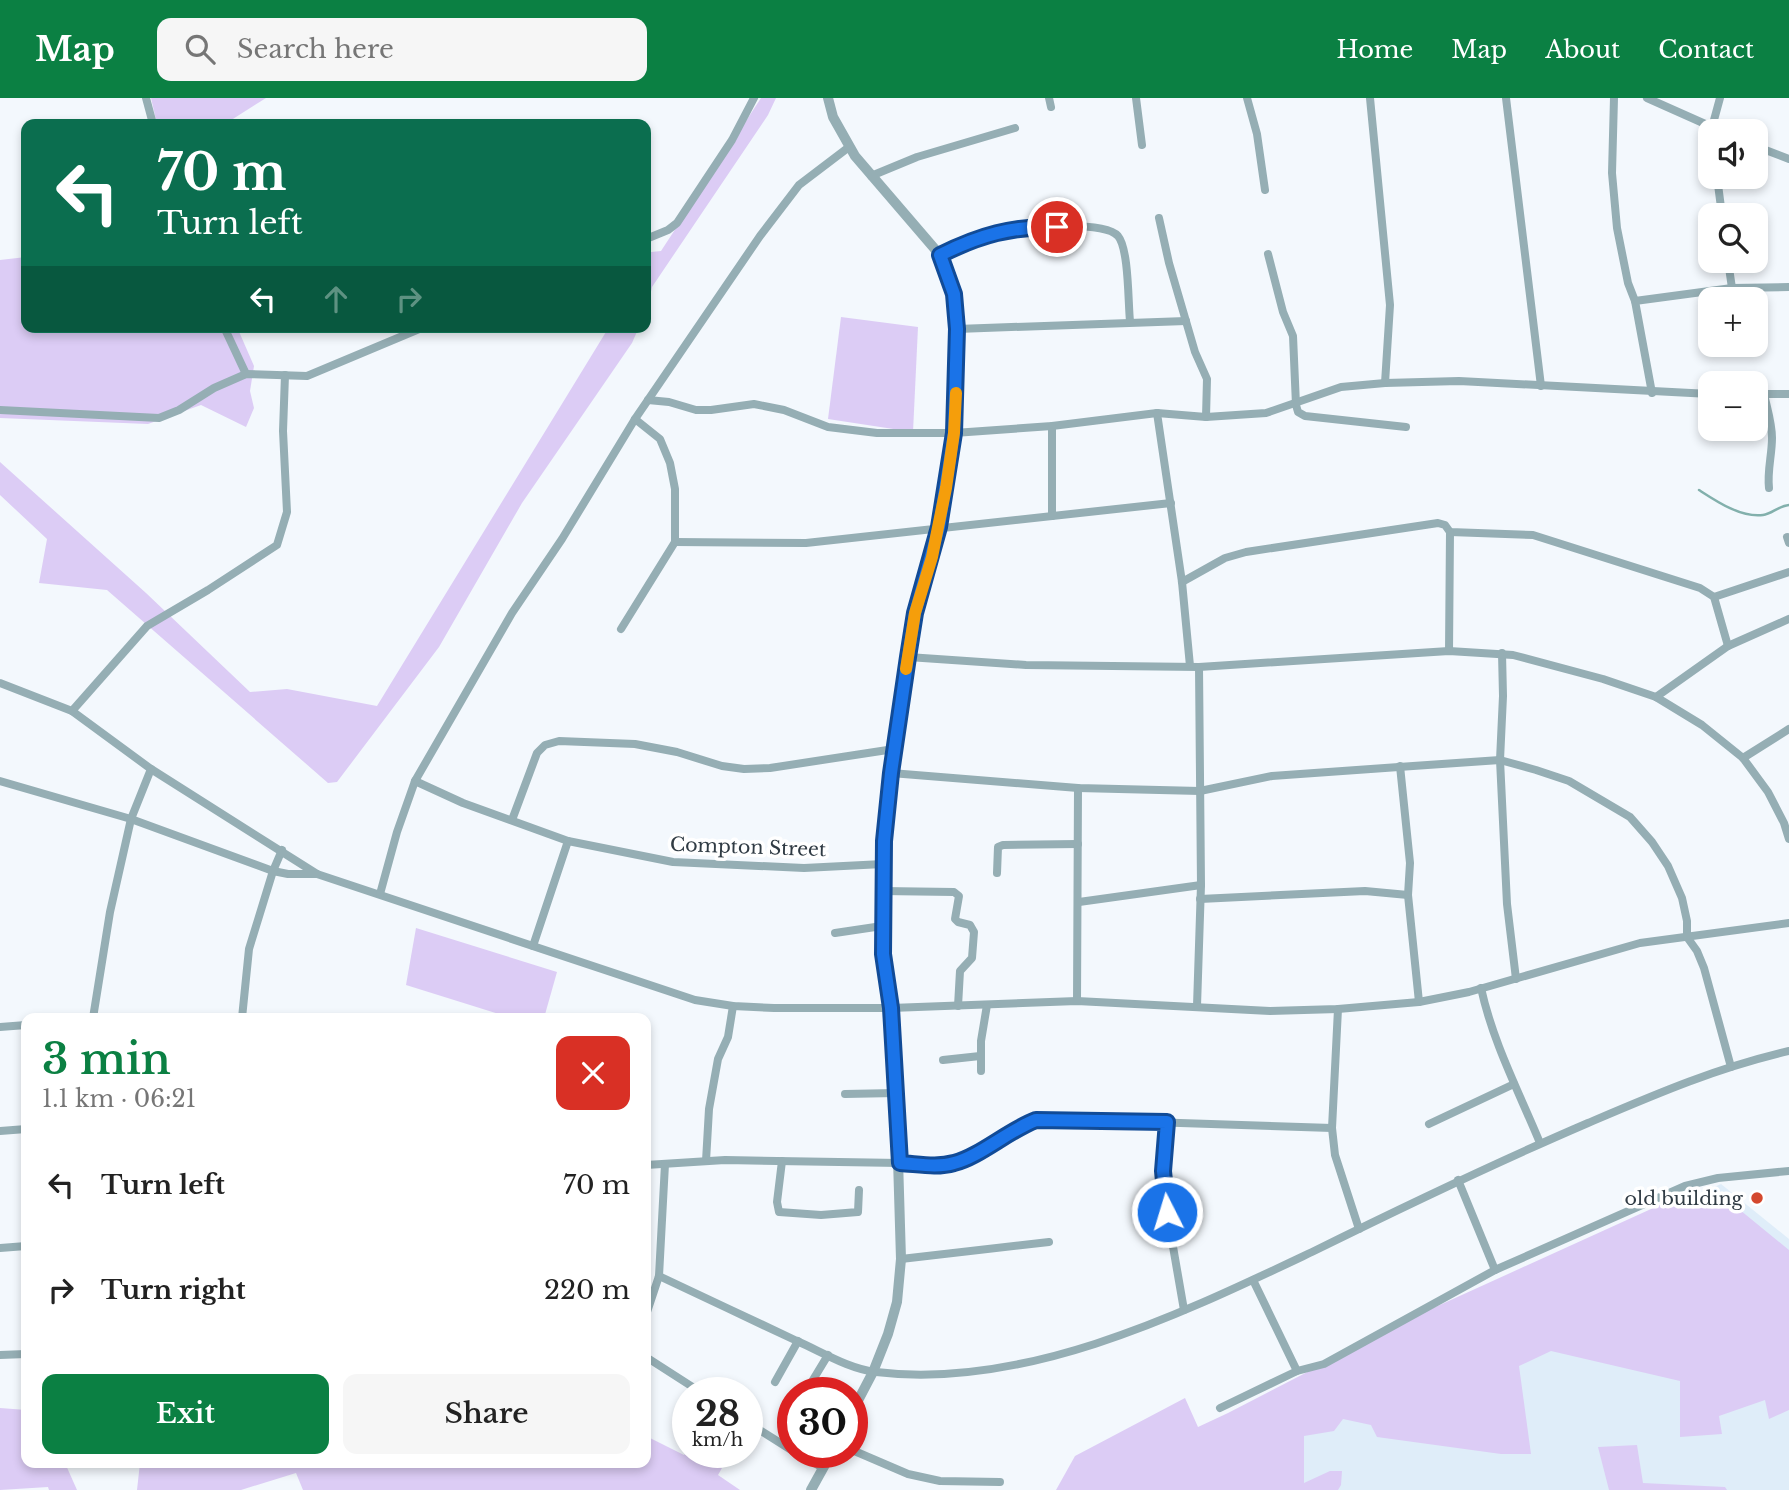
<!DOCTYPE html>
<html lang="en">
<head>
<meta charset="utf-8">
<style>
	:root { --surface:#fff; --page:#f6f6f6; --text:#222; --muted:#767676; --accent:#0b8043 }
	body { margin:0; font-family:"Libre Baskerville",serif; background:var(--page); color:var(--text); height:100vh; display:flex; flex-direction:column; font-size:26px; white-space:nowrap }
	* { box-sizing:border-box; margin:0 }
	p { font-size:23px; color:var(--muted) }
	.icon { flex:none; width:38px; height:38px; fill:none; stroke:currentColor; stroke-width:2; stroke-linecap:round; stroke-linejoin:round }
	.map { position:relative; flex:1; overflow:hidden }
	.sheet { position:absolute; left:21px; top:915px; width:630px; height:455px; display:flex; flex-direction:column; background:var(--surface); border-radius:14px; box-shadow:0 4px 10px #0003 }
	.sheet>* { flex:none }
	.hud { position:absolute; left:21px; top:21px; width:630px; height:214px; border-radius:14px; box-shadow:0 4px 10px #0003; background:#0b6e4f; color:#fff; overflow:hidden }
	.tools { position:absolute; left:1698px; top:21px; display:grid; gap:14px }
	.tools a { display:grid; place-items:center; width:70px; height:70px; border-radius:14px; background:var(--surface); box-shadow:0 4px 10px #0003; font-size:35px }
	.speed { position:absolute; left:672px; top:1279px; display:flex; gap:14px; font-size:35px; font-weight:700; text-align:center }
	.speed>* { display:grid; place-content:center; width:91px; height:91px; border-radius:50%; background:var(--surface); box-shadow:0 4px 10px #0003; line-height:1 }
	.speed small { font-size:18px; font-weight:400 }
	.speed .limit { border:10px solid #d22; background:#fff; color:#111 }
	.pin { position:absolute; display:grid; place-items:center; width:60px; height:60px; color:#fff; margin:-30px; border:4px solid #fff; border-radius:50%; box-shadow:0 2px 7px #0007 }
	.me { position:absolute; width:77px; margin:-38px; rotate:355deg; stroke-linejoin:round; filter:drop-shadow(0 0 5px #0008) }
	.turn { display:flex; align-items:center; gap:24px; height:147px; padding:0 21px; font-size:32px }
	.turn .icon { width:91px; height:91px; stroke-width:2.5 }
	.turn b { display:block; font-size:49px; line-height:60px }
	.lanes { display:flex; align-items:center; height:66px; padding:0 21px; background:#0003; justify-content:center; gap:35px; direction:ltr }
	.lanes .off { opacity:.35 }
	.round { display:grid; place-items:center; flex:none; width:74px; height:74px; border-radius:14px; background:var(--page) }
	.overview { display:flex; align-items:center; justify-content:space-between; height:119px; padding:0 21px }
	h1 { font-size:42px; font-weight:600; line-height:52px; color:var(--accent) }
	.button { display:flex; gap:14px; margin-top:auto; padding:14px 21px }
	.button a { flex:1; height:80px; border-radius:14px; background:var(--accent); color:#fff; font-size:28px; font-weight:600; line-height:80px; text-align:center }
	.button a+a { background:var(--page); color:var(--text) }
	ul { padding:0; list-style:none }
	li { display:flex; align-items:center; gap:21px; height:105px; padding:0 21px }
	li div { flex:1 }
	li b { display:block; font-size:26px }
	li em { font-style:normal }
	header { display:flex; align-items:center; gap:42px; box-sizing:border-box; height:98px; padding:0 35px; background:var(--accent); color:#fff }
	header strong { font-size:33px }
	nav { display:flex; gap:38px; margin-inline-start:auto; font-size:24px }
	.search { width:490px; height:63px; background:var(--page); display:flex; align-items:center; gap:18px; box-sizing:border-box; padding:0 24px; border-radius:14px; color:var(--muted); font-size:26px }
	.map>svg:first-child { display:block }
</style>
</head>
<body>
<header>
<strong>Map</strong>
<div class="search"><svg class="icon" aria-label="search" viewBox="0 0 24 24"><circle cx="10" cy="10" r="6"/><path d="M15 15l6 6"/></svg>Search here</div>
<nav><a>Home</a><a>Map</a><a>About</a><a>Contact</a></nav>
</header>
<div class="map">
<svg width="1789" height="1392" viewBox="0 0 1789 1392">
	<rect width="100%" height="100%" fill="#f3f8fd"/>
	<polygon fill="#dfedf9" points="1721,1086 1789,1141 1789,1392 1098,1392 1347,1259"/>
	<g fill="#dcccf5">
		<polygon points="151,0 266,0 225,26 157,26"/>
		<polygon points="761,0 776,0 768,17 652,189 646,217 647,159 651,154 661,153"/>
		<polygon points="26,159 26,229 237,229 254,268 250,293 254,310 246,329 201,307 148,326 0,320 0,162"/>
		<polygon points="841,219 918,229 913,334 828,321"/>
		<polygon points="609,229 639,229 632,245 522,405 439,549 337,684 328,685 107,492 39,485 47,441 0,397 0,364 146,495 250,594 287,591 377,608"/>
		<polygon points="416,830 557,874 544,920 512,920 406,887"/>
		<polygon points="1718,1094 1789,1152 1789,1312 1769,1321 1765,1302 1719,1318 1722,1336 1680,1339 1680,1283 1551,1253 1519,1268 1531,1356 1501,1356 1377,1339 1371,1327 1343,1321 1334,1333 1304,1338 1304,1385 1330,1373 1342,1373 1341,1387 1338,1392 1056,1392 1075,1358 1185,1300 1198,1329 1228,1315 1420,1216 1684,1096"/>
		<polygon points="0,1310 26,1312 26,1365 65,1365 77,1392 49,1392 48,1389 0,1392"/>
		<polygon points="646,1338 684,1357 688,1353 722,1370 718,1377 740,1392 303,1392 296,1375 241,1392 137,1392 140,1365 376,1365 386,1367 388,1365 646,1365"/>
		<polygon points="1637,1347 1643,1385 1725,1389 1727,1392 1609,1392 1598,1349"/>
	</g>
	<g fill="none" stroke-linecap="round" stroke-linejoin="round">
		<path stroke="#82b0ac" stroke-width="2.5" d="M1699,392C1716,403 1741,420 1763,417C1772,416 1778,408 1789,407"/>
		<g stroke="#95aeb4" stroke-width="8">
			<polyline points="146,0 153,26"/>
			<polyline points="1049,0 1051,9"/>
			<polyline points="1136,0 1142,47"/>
			<polyline points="1247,0 1257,36 1265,92"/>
			<polyline points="1370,0 1390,207 1385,285"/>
			<polyline points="1506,0 1541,288"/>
			<polyline points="1614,0 1612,75 1617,130 1628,185 1635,203 1652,295"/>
			<polyline points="1647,0 1721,33"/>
			<polyline points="1711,33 1720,0"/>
			<polyline points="1755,48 1789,61"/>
			<polyline points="871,78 917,59 1015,30"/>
			<polyline points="1717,79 1722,117"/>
			<polyline points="1159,120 1169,165 1195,254 1207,281 1206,319"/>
			<polyline points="646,141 668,132 677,125 732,42 754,0"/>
			<polyline points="1268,156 1283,214 1293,238 1296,307 1298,314 1305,318 1406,329"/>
			<path d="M940,157C956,149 972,139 989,135C1012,130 1102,121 1118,138C1129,151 1128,205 1130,223"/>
			<polyline points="1728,163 1732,190"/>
			<polyline points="1635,203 1732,190 1789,189"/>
			<polyline points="224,229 246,276"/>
			<polyline points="957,231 1186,223"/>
			<polyline points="1755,296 1789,296"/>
			<path d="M1764,296C1767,310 1772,325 1772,340C1772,357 1767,373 1769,390"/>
			<polyline points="648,302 669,304 696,312 711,312 754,306 784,312 828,329 877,335 954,335 1052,328 1157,315 1206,319 1266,315 1341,289 1385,285 1459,283 1710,296"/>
			<polyline points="0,312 159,320 179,312 214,290 246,276 307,278 424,229"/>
			<polyline points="1157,315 1182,484 1190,568"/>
			<polyline points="1052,418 1052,328"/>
			<polyline points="1787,439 1789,445"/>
			<polyline points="675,444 806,445 1171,405"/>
			<polyline points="1182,484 1225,460 1246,454 1438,425 1445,427 1450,434 1533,437 1700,490 1714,499 1728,548"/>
			<polyline points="1714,499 1789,474"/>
			<polyline points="621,531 675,444 675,391 670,365 660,341 635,321"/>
			<polyline points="1449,553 1450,434"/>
			<polyline points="1502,555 1503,598 1500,662 1507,806 1516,881"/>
			<polyline points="908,559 1026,567 1199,569 1449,553 1513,557 1603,581 1656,599 1702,627 1743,660 1768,694 1784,725 1789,741"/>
			<polyline points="0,585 72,613 151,671 317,776 695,902 733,908 774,910 891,910 1077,903 1270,913 1338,911 1419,904 1469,894 1640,845 1789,825"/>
			<polyline points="1656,599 1728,548 1789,521"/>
			<polyline points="72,613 147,528 208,492 277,447 287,414 283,333 285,277"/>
			<polyline points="1743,660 1789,631"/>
			<polyline points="1400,668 1410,765 1408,797 1419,904"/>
			<polyline points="891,675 1078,690 1200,693 1272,678 1413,668 1500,662 1536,672 1569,683 1630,719 1652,744 1668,768 1682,800 1687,823 1687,839 1697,853 1704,870 1731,969"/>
			<polyline points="0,683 131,721 273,773 288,776 317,776"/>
			<polyline points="415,683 463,705 568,743 673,764 804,770 883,766"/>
			<polyline points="512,722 537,655 545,647 559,643 635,646 677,654 722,668 744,671 770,670 894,651"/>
			<polyline points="997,775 998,749 1003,747 1078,746"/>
			<polyline points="882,793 954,794 959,798 955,821 958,824 970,827 974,834 972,860 960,873 958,908"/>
			<polyline points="380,796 397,734 415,683 512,515 562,441 635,321 760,138 799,87 849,49"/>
			<polyline points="1200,801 1365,793 1408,797"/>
			<polyline points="1079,804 1201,787"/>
			<polyline points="835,835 882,828"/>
			<polyline points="533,848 568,743"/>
			<path d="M1481,890C1493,945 1519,994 1540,1045"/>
			<polyline points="1077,903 1078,690"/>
			<polyline points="1197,908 1201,787 1199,569"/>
			<polyline points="1338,911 1332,1030 1335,1057 1359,1131"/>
			<polyline points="93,920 110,814 131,721 151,671"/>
			<polyline points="242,920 249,851 273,773 282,752"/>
			<polyline points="0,929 26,927"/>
			<polyline points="943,962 980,958"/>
			<polyline points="981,973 981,943 987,907"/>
			<polyline points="845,996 896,995"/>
			<polyline points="1167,1024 1163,1073 1167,1114 1184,1212"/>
			<polyline points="1429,1026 1514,986"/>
			<polyline points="0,1033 26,1031"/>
			<polyline points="706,1063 709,1011 718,961 728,939 733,908"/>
			<polyline points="782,1063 777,1104 779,1114 821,1117 858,1114 859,1092"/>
			<polyline points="646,1067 725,1062 900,1065 935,1068 960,1063 1019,1028 1036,1022 1058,1021 1332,1030"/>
			<polyline points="1458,1082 1495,1172"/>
			<polyline points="0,1150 26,1148"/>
			<polyline points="901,1161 1049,1144"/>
			<path d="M659,1178C705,1200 751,1221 797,1243C822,1254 849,1271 876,1274C1025,1292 1181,1216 1312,1154C1403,1109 1495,1065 1588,1025C1656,996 1716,970 1789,953"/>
			<polyline points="1253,1182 1297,1273"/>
			<polyline points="646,1217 659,1178 665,1066"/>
			<polyline points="0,1257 26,1256"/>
			<polyline points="646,1259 702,1295"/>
			<polyline points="775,1284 798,1243"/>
			<polyline points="805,1295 828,1257"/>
			<polyline points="1220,1310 1297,1273 1324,1266 1495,1172 1685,1088 1718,1080 1789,1073"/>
			<polyline points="747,1324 793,1353"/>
			<polyline points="852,1352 908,1376 940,1383 1000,1384"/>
			<polyline points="796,1354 823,1370"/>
		</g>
		<g stroke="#95aeb4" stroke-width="10">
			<polyline points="828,0 833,19 855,58 940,157 950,179 954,196 957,231 954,335 946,390 932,459 915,515 894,651 884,743 883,856 891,910 896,995 901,1161 897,1204 888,1236 873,1274 852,1314"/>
			<polyline points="811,1392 832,1354"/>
		</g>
	</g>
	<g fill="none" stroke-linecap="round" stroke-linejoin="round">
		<g stroke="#114b97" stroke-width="18">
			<path id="route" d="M1057,129C1012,128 980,137 940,157L954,196L957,231L954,335L939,429L915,515L908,559L891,675L884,743L883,856L891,910L900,1065C918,1066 937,1070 954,1065C979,1059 1009,1032 1036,1022L1167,1024L1163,1073L1167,1114"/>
		</g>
		<use href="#route" stroke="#1a73e8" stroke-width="12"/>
		<polyline stroke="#f59e0b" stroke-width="12" points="906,571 915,515 932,459 946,390 954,335 956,295"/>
	</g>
	<circle fill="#d4482e" stroke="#fff" stroke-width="2.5" cx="1757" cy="1100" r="7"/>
	<g text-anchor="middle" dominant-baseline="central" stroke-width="7" stroke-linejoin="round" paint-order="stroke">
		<g font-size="19" fill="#303b44" stroke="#fff">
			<text transform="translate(748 749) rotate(2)">Compton Street</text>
		</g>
		<g font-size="19" fill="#303b44" stroke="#fff" text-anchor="end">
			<text x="1743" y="1100">old building</text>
		</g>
	</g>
</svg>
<div class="tools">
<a><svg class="icon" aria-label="sound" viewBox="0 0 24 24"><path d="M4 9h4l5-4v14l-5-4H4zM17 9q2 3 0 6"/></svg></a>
<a><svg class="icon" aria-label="search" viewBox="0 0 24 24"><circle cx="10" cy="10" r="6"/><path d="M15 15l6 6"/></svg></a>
<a>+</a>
<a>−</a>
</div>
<div class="speed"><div>28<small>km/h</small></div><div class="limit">30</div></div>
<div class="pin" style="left:1057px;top:129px;background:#d93025"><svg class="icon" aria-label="arrive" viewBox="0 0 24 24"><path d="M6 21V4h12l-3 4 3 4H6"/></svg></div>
<svg class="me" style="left:1167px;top:1114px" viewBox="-20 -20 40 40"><circle r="17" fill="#1a73e8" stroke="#fff" stroke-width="3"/><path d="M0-11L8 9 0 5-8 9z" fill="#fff"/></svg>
<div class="hud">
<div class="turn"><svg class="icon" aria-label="left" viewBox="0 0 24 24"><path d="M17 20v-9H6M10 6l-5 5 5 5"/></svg><div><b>70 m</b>Turn left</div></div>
<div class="lanes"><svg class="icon" aria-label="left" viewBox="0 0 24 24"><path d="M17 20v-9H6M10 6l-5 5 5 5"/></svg><svg class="icon off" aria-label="ahead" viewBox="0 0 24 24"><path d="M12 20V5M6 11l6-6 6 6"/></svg><svg class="icon off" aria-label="right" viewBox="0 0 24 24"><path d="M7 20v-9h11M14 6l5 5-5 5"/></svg></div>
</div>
<section class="sheet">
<div class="overview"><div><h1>3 min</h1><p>1.1 km · 06:21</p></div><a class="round" style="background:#d93025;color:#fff"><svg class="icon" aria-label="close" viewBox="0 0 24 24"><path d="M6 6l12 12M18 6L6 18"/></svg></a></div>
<ul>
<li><svg class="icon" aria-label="left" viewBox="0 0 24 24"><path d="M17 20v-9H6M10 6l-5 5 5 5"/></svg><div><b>Turn left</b></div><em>70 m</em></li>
<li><svg class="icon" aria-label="right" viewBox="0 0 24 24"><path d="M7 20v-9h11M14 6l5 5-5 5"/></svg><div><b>Turn right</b></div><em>220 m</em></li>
</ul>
<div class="button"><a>Exit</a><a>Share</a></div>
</section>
</div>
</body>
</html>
